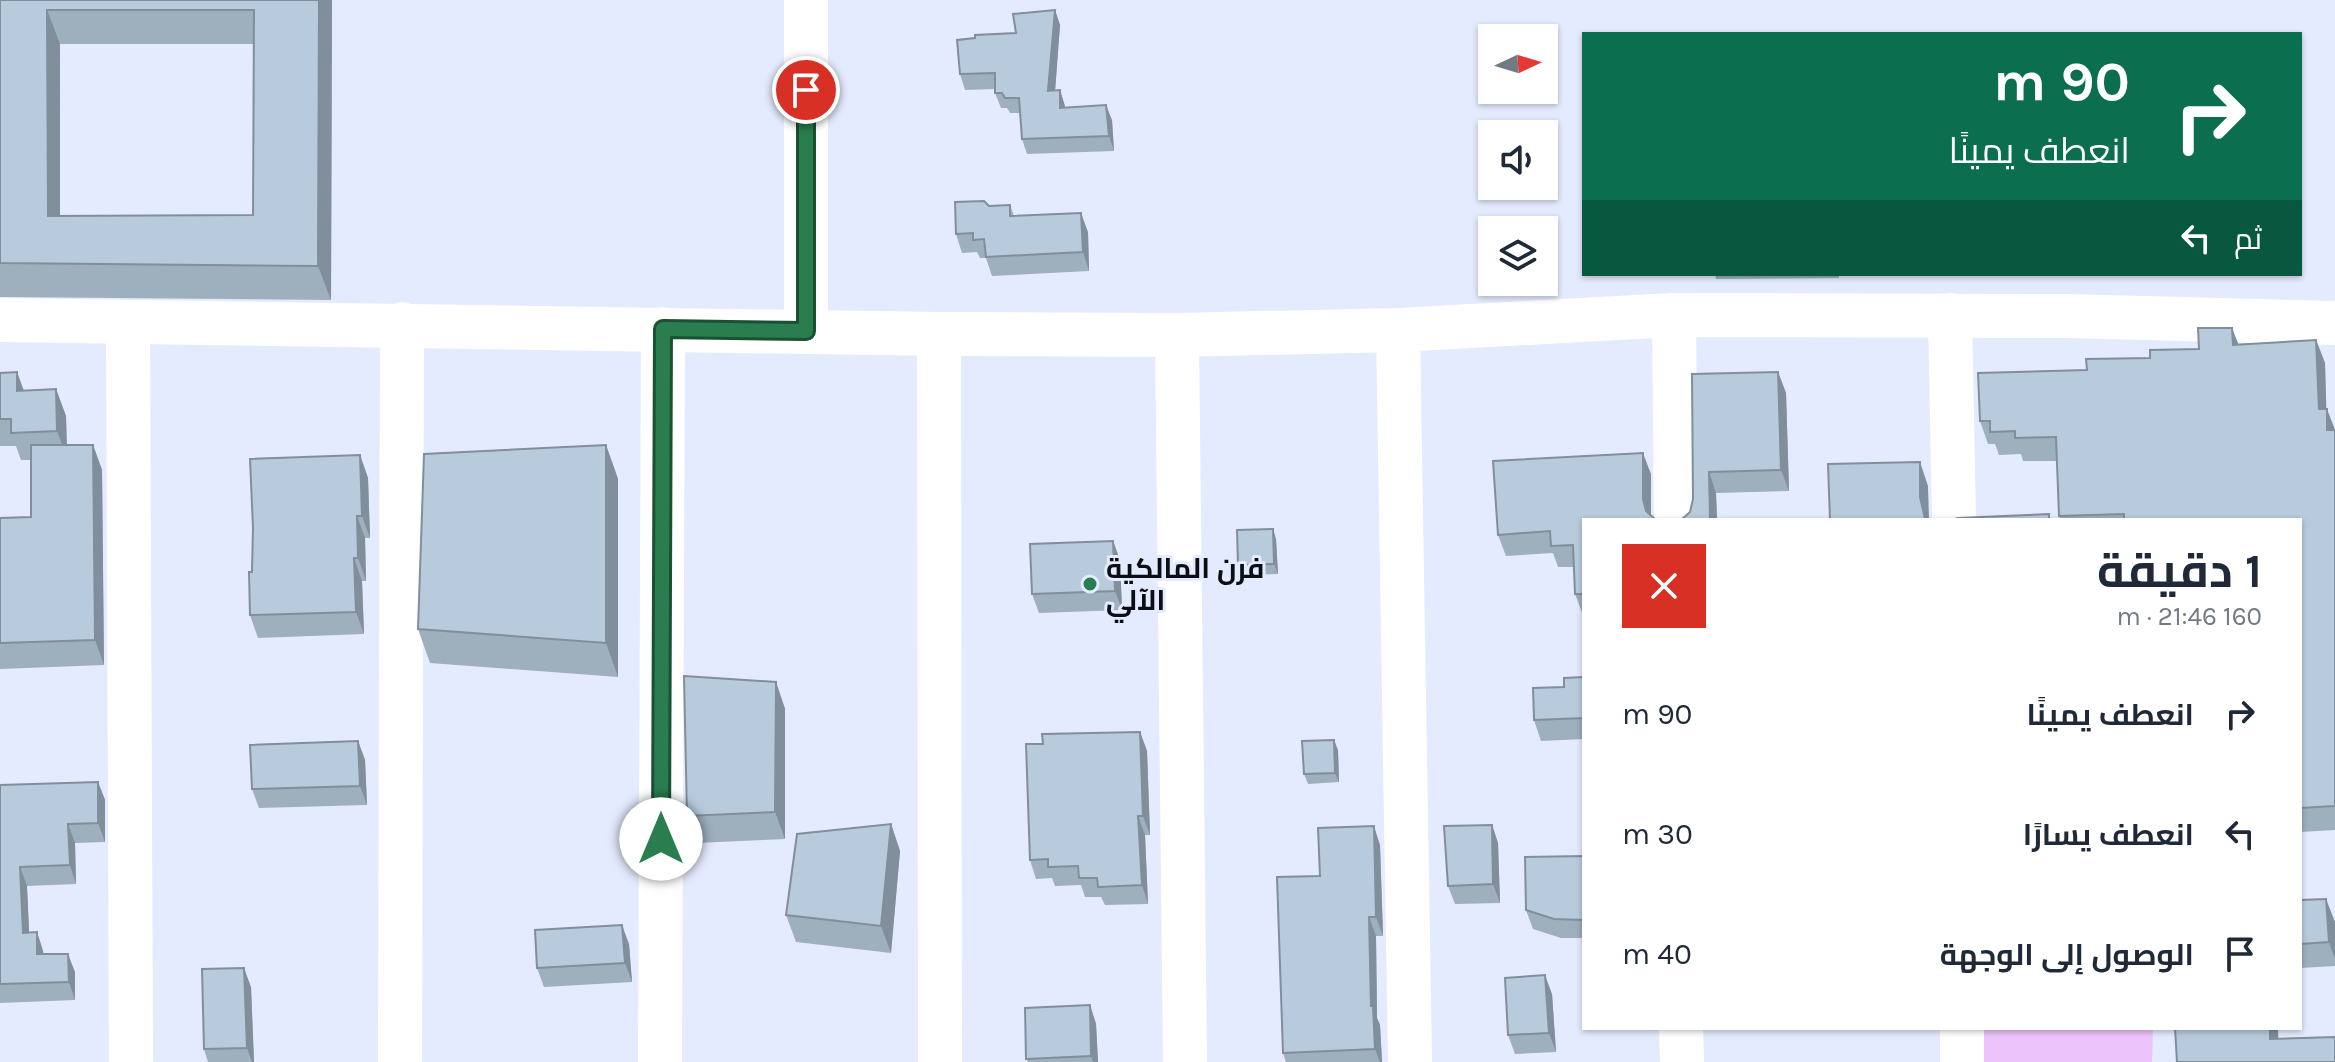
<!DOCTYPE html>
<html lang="ar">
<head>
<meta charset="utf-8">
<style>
	:root { --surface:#fff; --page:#f6f6f7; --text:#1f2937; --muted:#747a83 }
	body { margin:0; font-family:Karla,Cairo,sans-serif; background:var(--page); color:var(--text); direction:rtl; height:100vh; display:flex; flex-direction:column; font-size:30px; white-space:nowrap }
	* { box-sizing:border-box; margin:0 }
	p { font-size:26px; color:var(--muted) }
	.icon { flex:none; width:44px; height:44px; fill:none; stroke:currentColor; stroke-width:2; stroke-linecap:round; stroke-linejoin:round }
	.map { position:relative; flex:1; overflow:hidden; direction:ltr }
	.sheet { position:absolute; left:1582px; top:518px; width:720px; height:512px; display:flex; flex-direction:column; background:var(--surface); border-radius:0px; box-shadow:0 2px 6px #0004; direction:rtl }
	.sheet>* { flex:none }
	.guide { position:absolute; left:1582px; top:32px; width:720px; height:244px; border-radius:0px; box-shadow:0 2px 6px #0004; direction:rtl; background:#0b6e4f; color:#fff; overflow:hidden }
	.needle { width:52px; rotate:86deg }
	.tools { position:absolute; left:1478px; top:24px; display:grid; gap:16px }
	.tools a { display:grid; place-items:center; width:80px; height:80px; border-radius:0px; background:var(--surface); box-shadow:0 2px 6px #0004; font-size:40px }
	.pin { position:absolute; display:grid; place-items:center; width:68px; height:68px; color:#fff; margin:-34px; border:4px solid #fff; border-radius:50%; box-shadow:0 2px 8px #0007 }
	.me { position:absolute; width:88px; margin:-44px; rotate:0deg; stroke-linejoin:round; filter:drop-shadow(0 0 6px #0008) }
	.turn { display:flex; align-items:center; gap:28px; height:168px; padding:0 40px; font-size:36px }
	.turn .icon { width:104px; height:104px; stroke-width:2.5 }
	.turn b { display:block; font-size:56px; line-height:68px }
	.then { display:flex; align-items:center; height:76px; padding:0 40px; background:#0003; gap:16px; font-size:30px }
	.round { display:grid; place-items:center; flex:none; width:84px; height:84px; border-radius:0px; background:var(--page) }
	.summary { display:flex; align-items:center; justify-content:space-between; height:136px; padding:0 40px }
	h1 { font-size:48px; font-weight:700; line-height:60px }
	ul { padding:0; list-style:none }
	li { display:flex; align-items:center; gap:24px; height:120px; padding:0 40px }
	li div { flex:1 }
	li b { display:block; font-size:30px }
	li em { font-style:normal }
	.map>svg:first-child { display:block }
</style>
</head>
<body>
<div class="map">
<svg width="2335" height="1062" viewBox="0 0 2335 1062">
	<rect width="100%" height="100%" fill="#e5ebfe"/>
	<polygon fill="#ecc2fa" points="1980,1028 2153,1028 2152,1062 1980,1062"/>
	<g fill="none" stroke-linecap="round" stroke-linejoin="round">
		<g stroke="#fff" stroke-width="44">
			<polyline points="806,0 806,331"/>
			<polyline points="1674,315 1676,520"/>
			<polyline points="1950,315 1954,520"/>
			<polyline points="0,320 939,334 1177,335 1398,330 1674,315 2066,316 2335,323"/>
			<polyline points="128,322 131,1062"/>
			<polyline points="1398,330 1410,1062"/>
			<polyline points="939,334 940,1062"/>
			<polyline points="1177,335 1185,1062"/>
			<polyline points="1681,1028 1682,1062"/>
			<polyline points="1962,1028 1962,1062"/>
			<polyline points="400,1062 402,324"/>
			<polyline points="660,1062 663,329"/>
		</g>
	</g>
	<g fill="#9eafbe" fill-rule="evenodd">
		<path d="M0,0H332L331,300L0,297ZM60,44H254L253,215L60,216Z"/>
		<polygon points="1055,10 1060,25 1055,90 1060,90 1065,108 1112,120 1114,151 1027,154 1022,139 1020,113 1010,113 1007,108 1001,108 995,93 995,89 965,90 960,74 975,38 1016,33"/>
		<polygon points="1010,205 1014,216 1088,232 1089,271 992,276 986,258 980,258 977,252 962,253 956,234 989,206"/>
		<polygon points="1715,274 1839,274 1839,278 1716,279"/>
		<polygon points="2232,328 2238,344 2316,340 2325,363 2326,409 2335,430 2335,830 2300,832 2300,520 2061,520 2059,516 2057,461 2023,461 2021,454 1999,455 1995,444 1988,444 1980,421 2087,370 2199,349"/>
		<polygon points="17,372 23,391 56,389 66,416 67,445 93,445 102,470 104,665 0,669 0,518 31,517 31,460 21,460 16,446 0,446 0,373"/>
		<polygon points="1778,372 1786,393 1789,491 1716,493 1717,520 1681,520 1690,512 1693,499 1692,374"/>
		<polygon points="606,445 618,479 618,677 430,663 418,629"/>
		<polygon points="360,455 368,478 370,538 365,538 366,581 362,581 364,634 258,638 250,615 253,528"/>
		<polygon points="1651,474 1651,515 1584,520 1584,615 1583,615 1575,594 1574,567 1558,567 1553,553 1506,556 1498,535"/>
		<polygon points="1276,539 1278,574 1242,575 1238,565"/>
		<polygon points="1113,541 1120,560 1122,610 1039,613 1032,594"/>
		<polygon points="1584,677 1584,739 1541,741 1534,720 1564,687"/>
		<polygon points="776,682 785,709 785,839 696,843 687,816"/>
		<polygon points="1140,732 1147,751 1150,835 1145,835 1148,904 1105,905 1101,897 1085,897 1081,885 1055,886 1052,878 1036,879 1030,860 1043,744"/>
		<polygon points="358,741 365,760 367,805 259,808 252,789"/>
		<polygon points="1338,750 1339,782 1308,784 1304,774"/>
		<polygon points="98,782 105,800 105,842 75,843 76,884 27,886 29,933 37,932 44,954 75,972 75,1000 0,1003 0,785"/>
		<polygon points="891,824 900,851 891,953 796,942 786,915"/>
		<polygon points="1492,825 1498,843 1500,903 1455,904 1448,886"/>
		<polygon points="1380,845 1383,936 1376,936 1377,1018 1380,1025 1382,1062 1286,1062 1283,1053"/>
		<polygon points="1584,856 1584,938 1561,938 1533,929 1526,910"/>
		<polygon points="2300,900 2335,922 2335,966 2300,968"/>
		<polygon points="629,944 632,982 544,987 537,968"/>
		<polygon points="251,987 254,1062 208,1062 204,1049"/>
		<polygon points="1552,994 1556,1052 1515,1054 1508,1035"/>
		<polygon points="1090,1005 1096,1024 1098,1062 1028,1062 1026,1059"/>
	</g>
	<g fill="#818e9b">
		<polygon points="319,0 332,0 331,300 318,266"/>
		<polygon points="47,10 60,44 60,250 48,216"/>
		<polygon points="1055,10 1060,25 1054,106 1048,91"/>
		<polygon points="1060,90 1065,106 1066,124 1060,108"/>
		<polygon points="1106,105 1112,120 1114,151 1109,136"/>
		<polygon points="1081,213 1088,232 1089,271 1083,252"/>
		<polygon points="2232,328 2241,351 2233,345"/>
		<polygon points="2316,340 2325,363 2327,432 2319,409"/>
		<polygon points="17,372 27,399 17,391"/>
		<polygon points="1778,372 1786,393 1789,491 1781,470"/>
		<polygon points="56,389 66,416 67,458 57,431"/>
		<polygon points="2327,409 2335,430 2327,430"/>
		<polygon points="93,445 102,470 104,665 95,640"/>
		<polygon points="606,445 618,479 618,677 606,643"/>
		<polygon points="1643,453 1651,474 1651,520 1650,520 1643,499"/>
		<polygon points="360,455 368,478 370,538 362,516"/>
		<polygon points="1920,462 1928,486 1929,520 1926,520 1920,497"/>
		<polygon points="1709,472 1716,493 1717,520 1710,520"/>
		<polygon points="357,516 365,538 366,581 358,558"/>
		<polygon points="1273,529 1276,539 1278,574 1274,564"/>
		<polygon points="1113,541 1120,560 1122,610 1115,591"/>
		<polygon points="354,558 362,581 364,634 356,612"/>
		<polygon points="776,682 785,709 785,839 775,812"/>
		<polygon points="1140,732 1147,751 1150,835 1143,816"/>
		<polygon points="1334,740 1338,750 1339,782 1335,773"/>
		<polygon points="358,741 365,760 367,805 360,786"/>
		<polygon points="98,782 105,800 105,842 98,823"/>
		<polygon points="1138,816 1145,835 1148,904 1142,885"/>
		<polygon points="68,824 75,843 76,884 70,865"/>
		<polygon points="891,824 900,851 891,953 881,926"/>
		<polygon points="1492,825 1498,843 1500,903 1493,884"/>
		<polygon points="1374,826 1380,845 1383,936 1376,917"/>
		<polygon points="20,867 27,886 30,952 23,933"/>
		<polygon points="2326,899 2335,922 2335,959 2329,942"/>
		<polygon points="1369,917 1376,936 1377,1018 1380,1025 1382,1062 1380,1062 1375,1049 1371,1006"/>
		<polygon points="622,925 629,944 632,982 625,963"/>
		<polygon points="37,932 43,951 44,973 37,954"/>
		<polygon points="68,954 75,972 75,1000 69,982"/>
		<polygon points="244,968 251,987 254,1062 252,1062 247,1048"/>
		<polygon points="1545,975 1552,994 1556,1052 1549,1033"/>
		<polygon points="1090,1005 1096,1024 1098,1062 1093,1062 1091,1056"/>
		<polygon points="2270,1028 2278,1028 2279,1062 2270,1039"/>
	</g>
	<g fill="#b8cbdd" stroke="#818e9b" stroke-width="2" fill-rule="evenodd">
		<path d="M0,0H319L318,266L0,263ZM47,10H254L253,215L48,216Z"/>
		<polygon points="1055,10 1048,91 1060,90 1060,108 1106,105 1109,136 1022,139 1019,98 1005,98 1002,93 995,93 995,73 960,74 957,40 975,38 975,35 1016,33 1013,14"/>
		<polygon points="984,201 989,206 1010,205 1010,216 1081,213 1083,252 986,257 984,239 973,240 973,233 956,234 955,202"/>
		<polygon points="2198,328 2232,328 2233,345 2316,340 2319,409 2327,409 2327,430 2335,430 2335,806 2300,808 2300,520 2124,520 2124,514 2059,516 2056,437 2015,438 2015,431 1990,432 1990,421 1980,421 1978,373 2087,370 2086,359 2150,358 2150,350 2199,349"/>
		<polygon points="17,372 17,391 56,389 57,431 11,433 11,419 0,419 0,373"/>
		<polygon points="1778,372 1781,470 1709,472 1710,520 1681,520 1690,512 1693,499 1692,374"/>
		<polygon points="31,445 93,445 95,640 0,643 0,518 31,517"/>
		<polygon points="606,445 606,643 418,629 424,454"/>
		<polygon points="1643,453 1643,499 1646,511 1656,520 1584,520 1584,594 1575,594 1573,545 1551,546 1550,531 1498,535 1493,461"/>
		<polygon points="360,455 362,516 357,516 358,558 354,558 356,612 250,615 249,572 252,572 253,528 250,459"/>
		<polygon points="1920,462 1920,497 1925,519 1934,520 1830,520 1828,464"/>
		<polygon points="2049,514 2049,520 1951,520 1958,518"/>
		<polygon points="1273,529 1274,564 1238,565 1237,530"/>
		<polygon points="1113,541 1115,591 1032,594 1030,544"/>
		<polygon points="684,676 776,682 775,812 687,816"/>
		<polygon points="1584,677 1584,718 1534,720 1533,688 1564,687 1564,678"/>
		<polygon points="1140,732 1143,816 1138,816 1142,885 1098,887 1097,878 1079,878 1078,866 1048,867 1048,859 1030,860 1026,744 1043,744 1042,734"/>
		<polygon points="1334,740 1335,773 1304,774 1302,741"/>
		<polygon points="358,741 360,786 252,789 250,745"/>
		<polygon points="98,782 98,823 68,824 70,865 20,867 23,933 37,932 37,954 68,954 69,982 0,984 0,785"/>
		<polygon points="891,824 881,926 786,915 797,834"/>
		<polygon points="1492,825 1493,884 1448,886 1444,826"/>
		<polygon points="1374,826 1376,917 1369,917 1371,1006 1373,1006 1375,1049 1283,1053 1277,877 1320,876 1318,828"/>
		<polygon points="1584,856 1584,920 1554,919 1526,910 1525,857"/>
		<polygon points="2326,899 2329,942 2300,944 2300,900"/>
		<polygon points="622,925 625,963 537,968 535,930"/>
		<polygon points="244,968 247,1048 204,1049 202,969"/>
		<polygon points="1545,975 1549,1033 1508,1035 1505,978"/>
		<polygon points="1090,1005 1091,1056 1026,1059 1025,1008"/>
		<polygon points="2175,1028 2270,1028 2270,1039 2335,1037 2335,1062 2177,1062"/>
	</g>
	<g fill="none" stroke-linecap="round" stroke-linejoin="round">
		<g stroke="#1b5133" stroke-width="20">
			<polyline id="route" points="661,839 663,329 806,331 806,90"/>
		</g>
		<use href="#route" stroke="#297d4f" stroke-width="14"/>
	</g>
	<circle fill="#297d4f" stroke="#e5ebfe" stroke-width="3" cx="1090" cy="584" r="8"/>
	<g text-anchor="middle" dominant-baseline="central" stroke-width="6" stroke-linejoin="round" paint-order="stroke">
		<g font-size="28" font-weight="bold" fill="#0c0e16" stroke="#e5ebfe" text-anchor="start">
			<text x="1106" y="568">فرن المالكية<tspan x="1106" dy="32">الآلي</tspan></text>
		</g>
	</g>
</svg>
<div class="tools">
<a><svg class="needle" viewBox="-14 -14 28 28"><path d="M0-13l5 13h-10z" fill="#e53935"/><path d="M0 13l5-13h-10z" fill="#747a83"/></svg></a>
<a><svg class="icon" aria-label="sound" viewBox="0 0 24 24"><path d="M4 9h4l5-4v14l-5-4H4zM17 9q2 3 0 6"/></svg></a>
<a><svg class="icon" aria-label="layers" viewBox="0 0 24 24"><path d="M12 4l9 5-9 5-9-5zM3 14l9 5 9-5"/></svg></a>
</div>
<div class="pin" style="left:806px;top:90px;background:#d93025"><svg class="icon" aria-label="arrive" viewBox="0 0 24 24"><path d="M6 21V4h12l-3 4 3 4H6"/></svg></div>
<svg class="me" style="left:661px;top:839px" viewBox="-20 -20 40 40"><circle r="19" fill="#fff"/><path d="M0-13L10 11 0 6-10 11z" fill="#297d4f"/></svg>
<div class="guide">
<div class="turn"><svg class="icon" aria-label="right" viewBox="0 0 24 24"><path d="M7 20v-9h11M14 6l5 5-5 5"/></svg><div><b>90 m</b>انعطف يمينًا</div></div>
<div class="then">ثم<svg class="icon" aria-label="left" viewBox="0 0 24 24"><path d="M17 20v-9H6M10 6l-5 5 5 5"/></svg></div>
</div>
<section class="sheet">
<div class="summary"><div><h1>1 دقيقة</h1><p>160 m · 21:46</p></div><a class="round" style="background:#d93025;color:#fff"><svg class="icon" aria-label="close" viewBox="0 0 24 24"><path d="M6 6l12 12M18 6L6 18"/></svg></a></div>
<ul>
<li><svg class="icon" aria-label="right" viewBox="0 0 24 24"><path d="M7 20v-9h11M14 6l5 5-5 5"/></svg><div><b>انعطف يمينًا</b></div><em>90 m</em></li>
<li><svg class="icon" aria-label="left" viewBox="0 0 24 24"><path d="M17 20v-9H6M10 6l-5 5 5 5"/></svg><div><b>انعطف يسارًا</b></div><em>30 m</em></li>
<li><svg class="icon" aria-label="arrive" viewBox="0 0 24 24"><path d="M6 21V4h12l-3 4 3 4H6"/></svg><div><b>الوصول إلى الوجهة</b></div><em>40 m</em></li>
</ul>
</section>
</div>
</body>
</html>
